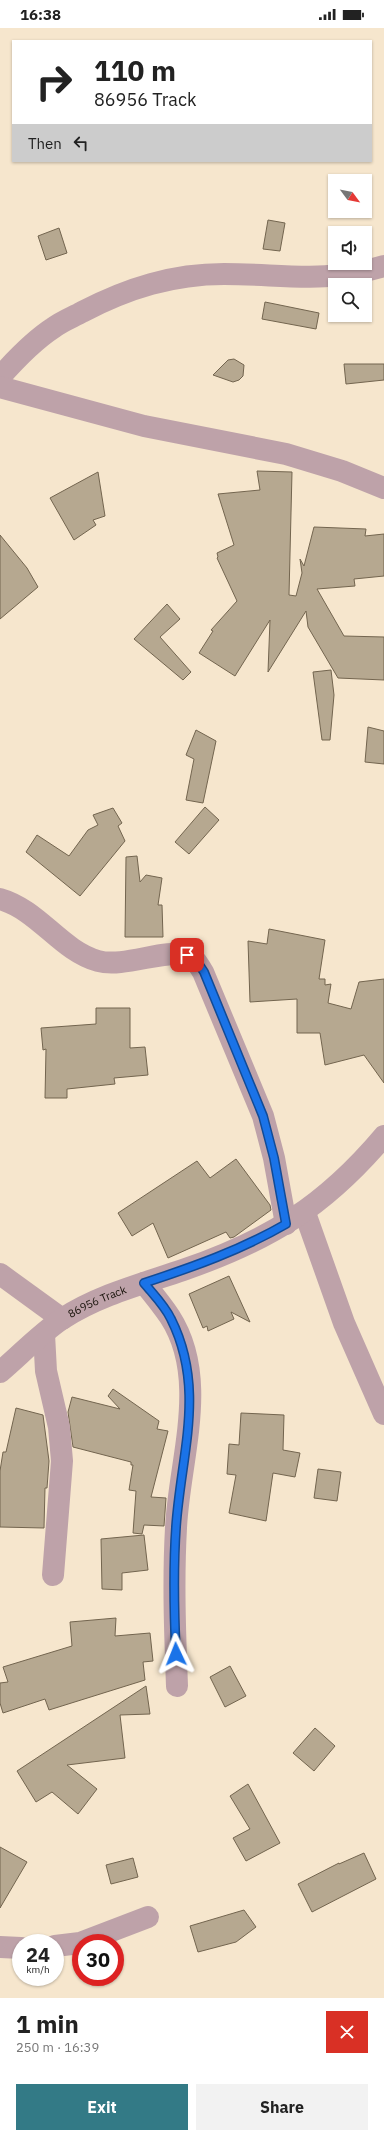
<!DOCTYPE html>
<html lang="en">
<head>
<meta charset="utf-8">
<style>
	:root { --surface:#fff; --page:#f2f2f2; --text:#222; --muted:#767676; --accent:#337a86 }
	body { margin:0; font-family:"IBM Plex Sans",sans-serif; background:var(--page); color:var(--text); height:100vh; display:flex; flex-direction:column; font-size:15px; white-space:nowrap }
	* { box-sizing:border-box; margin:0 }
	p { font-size:13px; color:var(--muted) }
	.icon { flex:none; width:22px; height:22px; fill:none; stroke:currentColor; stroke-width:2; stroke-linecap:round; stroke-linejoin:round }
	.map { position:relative; height:1970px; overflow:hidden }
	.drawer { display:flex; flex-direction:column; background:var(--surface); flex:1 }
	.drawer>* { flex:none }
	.banner { position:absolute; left:12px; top:12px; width:360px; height:122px; border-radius:0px; box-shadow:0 1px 3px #0004; background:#fff; color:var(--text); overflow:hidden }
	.needle { width:26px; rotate:122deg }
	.controls { position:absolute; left:328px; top:146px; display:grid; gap:8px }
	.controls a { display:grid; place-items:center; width:44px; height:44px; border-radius:0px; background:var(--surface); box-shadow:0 1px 3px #0004; font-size:20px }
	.speed { position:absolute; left:12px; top:1906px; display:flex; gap:8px; font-size:20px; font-weight:700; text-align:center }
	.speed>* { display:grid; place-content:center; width:52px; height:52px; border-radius:50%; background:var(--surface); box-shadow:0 1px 3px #0004; line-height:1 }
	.speed small { font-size:10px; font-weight:400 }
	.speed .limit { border:6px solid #d22; background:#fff; color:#111 }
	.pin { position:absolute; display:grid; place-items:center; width:34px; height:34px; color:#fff; margin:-17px; border-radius:8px; box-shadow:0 2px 6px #0006 }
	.me { position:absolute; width:44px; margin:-22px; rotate:358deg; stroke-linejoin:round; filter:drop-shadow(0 0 3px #0008) }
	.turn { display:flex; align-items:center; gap:14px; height:84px; padding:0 16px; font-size:18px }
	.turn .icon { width:52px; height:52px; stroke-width:2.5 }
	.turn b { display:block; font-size:28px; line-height:34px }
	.then { display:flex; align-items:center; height:38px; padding:0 16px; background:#0003; gap:8px; font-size:15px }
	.round { display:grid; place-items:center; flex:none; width:42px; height:42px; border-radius:0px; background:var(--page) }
	.summary { display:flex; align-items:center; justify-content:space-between; height:68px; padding:0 16px }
	h1 { font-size:24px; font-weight:700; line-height:30px }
	.cta { display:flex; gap:8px; margin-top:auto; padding:8px 16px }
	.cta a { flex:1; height:46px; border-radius:0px; background:var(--accent); color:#fff; font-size:16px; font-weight:700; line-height:46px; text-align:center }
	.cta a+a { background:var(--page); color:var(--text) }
	.status { display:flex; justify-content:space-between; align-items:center; height:28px; padding:0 20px; background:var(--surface); direction:ltr }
	.status svg { height:11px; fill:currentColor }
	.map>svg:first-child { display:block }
</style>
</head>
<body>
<div class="status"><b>16:38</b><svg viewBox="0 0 49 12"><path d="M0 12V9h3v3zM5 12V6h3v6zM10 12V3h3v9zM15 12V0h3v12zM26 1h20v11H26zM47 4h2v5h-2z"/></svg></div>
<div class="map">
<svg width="384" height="1970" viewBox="0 0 384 1970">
	<rect width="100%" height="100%" fill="#f6e6cd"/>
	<g fill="#b6a890" stroke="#73654f">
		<polygon points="268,192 285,195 280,223 263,221"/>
		<polygon points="59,200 67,225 46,232 38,208"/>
		<polygon points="265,274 319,285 316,301 262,291"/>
		<polygon points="234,331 244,337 243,348 239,352 233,354 213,347 228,332"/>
		<polygon points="344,336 384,336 384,352 346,356"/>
		<polygon points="257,443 292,444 289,567 296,568 302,545 300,531 304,538 314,499 366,501 365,508 384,506 384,548 354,551 355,558 317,561 344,608 384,609 384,652 338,650 308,599 306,583 268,644 270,592 235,648 199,625 213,603 211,602 237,573 217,530 218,529 217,525 234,517 218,466 260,462"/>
		<polygon points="98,444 105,488 93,492 96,497 74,512 50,470"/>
		<polygon points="0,507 27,540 38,559 0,591"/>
		<polygon points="167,576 180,591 160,609 191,644 183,652 134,611"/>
		<polygon points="331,642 334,667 330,712 322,712 313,644"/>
		<polygon points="368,699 384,703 384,736 365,734"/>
		<polygon points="196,702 216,713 203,775 186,772 194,731 186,727"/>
		<polygon points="205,779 219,792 189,826 175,814"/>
		<polygon points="113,780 122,795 118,798 125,813 80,868 26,824 37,807 69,828 88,802 98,797 93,787"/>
		<polygon points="137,828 140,854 146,847 162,850 158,877 162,877 163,909 125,909 126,829"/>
		<polygon points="269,901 325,912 319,951 325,951 325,957 331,956 328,975 351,981 359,954 384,951 384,1055 364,1027 325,1037 320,1005 297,1005 297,971 250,974 248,913 267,916"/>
		<polygon points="96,980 130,980 130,1020 145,1019 148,1047 114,1050 115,1056 67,1061 67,1070 45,1070 46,1021 43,1022 41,1000 96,996"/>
		<polygon points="236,1131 270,1177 271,1182 234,1209 230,1210 226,1204 168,1230 153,1195 132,1208 118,1185 197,1133 210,1150"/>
		<polygon points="229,1248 250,1294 231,1284 234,1291 208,1303 207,1298 203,1300 189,1266"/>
		<polygon points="113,1361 159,1393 157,1401 168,1403 151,1469 166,1470 164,1498 144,1497 142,1506 133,1505 136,1463 129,1462 133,1437 131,1437 131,1434 73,1419 68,1384 72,1369 120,1381 108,1368"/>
		<polygon points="16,1380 43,1387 49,1433 47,1460 45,1460 44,1500 0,1499 0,1443 3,1424 6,1424"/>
		<polygon points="241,1385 284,1387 283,1422 300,1425 295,1449 273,1445 266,1493 229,1485 236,1447 227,1446 229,1416 239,1417"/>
		<polygon points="318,1441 341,1444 337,1473 314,1470"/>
		<polygon points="144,1507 148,1542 122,1545 122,1562 102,1561 101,1511"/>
		<polygon points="116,1590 115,1608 150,1605 153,1633 143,1634 145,1652 49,1682 45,1671 3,1685 0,1675 0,1655 8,1654 3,1639 72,1618 70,1594"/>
		<polygon points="230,1638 246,1668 225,1679 210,1649"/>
		<polygon points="146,1658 150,1686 120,1687 125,1730 67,1737 97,1761 78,1786 52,1764 36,1774 17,1743"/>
		<polygon points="315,1700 335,1718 314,1743 293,1725"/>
		<polygon points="248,1756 280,1815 246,1833 233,1810 250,1801 230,1768"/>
		<polygon points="0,1819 27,1834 0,1880"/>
		<polygon points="364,1825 376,1851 312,1884 298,1856 339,1835 339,1836"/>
		<polygon points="133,1830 138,1849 111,1856 106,1837"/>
		<polygon points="244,1882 256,1899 236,1914 198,1924 190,1898"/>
	</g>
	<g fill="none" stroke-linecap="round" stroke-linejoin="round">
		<g stroke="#bea2a9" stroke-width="22">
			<path d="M0,349C16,331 33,313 53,300C62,293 73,289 82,284C128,260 173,246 224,246C283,246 325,256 384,238"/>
			<polyline points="0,359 144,398 286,426 342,443 384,460"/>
			<path d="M0,871C39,882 61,923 98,933C124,940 164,921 187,927C195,929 199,938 203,944L263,1088L274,1130L286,1196"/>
			<polyline points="305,1185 344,1295 384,1386"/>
			<polyline points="0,1246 62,1291"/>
			<path d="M144,1255C153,1266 162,1277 170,1289C210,1351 179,1432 176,1500C173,1553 175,1605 177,1658"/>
			<polyline points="44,1306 46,1343 59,1399 62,1433 53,1547"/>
			<path id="s1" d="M0,1344C20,1327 40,1306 62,1291C99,1267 142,1256 183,1242C270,1212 325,1178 384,1108"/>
			<polyline points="55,1918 80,1915 148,1889"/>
			<polyline points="0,1919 21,1920"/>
		</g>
	</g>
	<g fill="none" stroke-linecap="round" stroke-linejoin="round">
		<g stroke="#114b97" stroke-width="10">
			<path id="route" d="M176,1626C174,1584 173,1542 176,1499C181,1426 206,1361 171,1291C165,1278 153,1266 144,1255C193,1239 241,1222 286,1196L274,1130L263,1088L204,944L196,932L187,927"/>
		</g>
		<use href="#route" stroke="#1a73e8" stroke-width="7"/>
	</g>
	<g text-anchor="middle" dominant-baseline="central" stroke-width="3" stroke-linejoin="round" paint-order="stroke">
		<g font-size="11" fill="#1a140c" stroke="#fff">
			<text stroke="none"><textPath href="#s1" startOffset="121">86956 Track</textPath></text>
		</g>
	</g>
</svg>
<div class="controls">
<a><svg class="needle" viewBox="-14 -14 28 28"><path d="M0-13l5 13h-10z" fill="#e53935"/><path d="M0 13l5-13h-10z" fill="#767676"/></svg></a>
<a><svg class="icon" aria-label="sound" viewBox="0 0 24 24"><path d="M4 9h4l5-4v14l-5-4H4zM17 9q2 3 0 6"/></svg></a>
<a><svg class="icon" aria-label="search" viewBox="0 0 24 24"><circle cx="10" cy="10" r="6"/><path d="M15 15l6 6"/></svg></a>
</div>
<div class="speed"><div>24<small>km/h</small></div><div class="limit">30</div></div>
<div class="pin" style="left:187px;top:927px;background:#d93025"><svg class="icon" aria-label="arrive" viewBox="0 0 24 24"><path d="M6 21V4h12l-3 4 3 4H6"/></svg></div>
<svg class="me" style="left:176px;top:1626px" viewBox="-20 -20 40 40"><path d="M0-17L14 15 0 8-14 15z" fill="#1a73e8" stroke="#fff" stroke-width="4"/></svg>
<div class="banner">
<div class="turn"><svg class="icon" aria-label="right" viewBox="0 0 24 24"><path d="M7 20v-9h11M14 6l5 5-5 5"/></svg><div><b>110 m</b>86956 Track</div></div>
<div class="then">Then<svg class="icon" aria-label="left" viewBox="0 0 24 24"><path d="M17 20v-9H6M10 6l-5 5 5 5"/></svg></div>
</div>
</div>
<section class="drawer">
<div class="summary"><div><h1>1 min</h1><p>250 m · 16:39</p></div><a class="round" style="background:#d93025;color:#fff"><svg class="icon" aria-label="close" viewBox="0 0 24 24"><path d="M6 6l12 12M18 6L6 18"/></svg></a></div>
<div class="cta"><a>Exit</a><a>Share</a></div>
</section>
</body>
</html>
